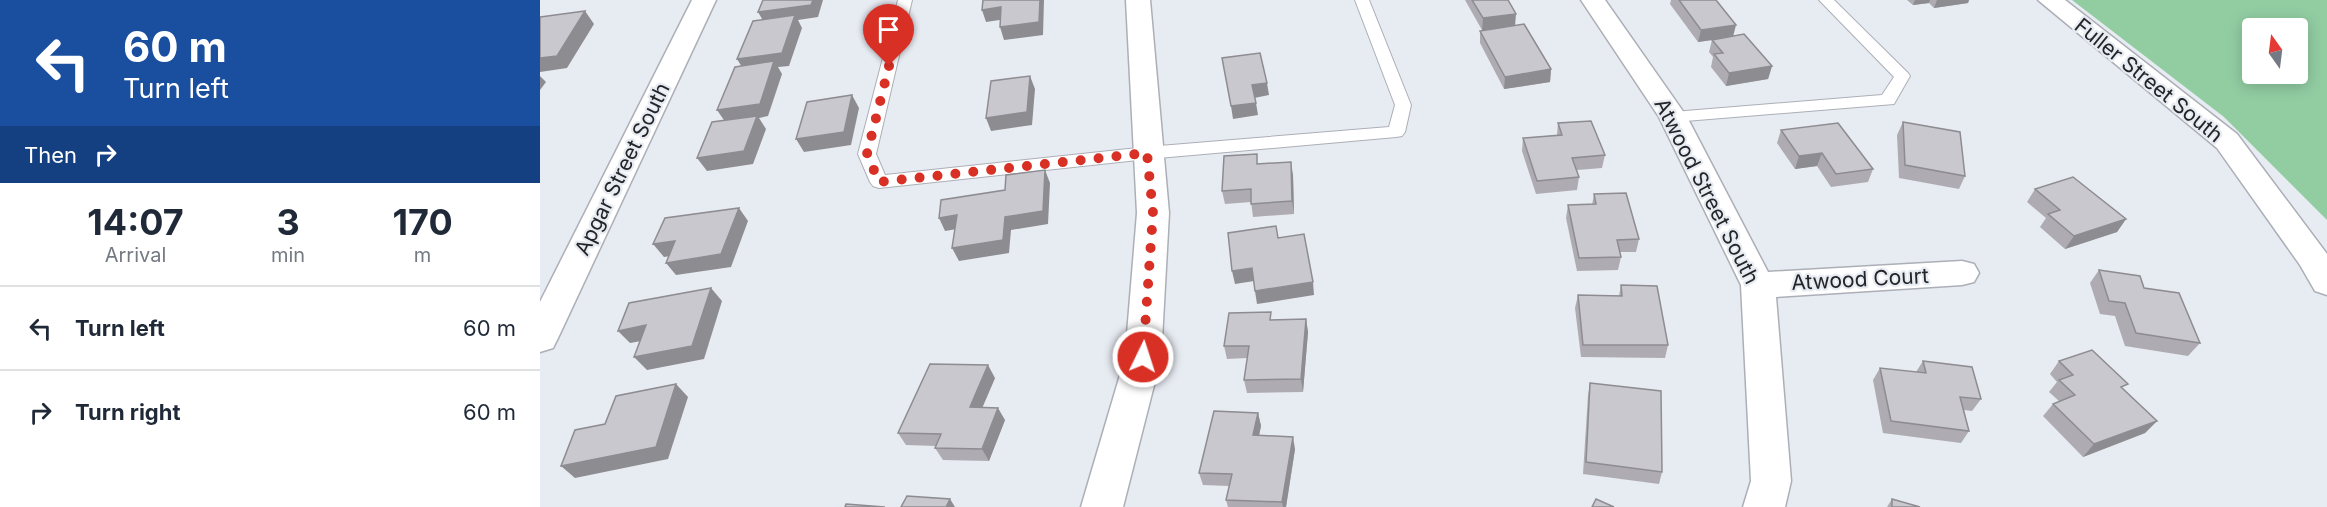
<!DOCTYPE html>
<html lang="en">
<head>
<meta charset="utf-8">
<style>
	:root { --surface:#fff; --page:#f6f6f7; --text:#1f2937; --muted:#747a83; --line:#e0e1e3 }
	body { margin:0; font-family:Inter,sans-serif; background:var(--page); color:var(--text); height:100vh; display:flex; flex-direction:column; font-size:22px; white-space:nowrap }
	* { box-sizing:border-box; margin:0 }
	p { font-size:20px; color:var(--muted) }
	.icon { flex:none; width:33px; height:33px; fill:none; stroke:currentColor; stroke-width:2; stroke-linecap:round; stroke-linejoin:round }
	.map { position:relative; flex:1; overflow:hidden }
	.side { display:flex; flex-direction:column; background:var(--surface); width:540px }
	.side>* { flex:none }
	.banner { background:#1a4fa0; color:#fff; overflow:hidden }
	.needle { width:39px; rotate:346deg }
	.tools { position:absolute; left:1702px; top:18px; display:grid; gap:12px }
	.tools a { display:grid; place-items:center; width:66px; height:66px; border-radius:6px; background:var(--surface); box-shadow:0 3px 15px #0003; font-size:30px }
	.pin { position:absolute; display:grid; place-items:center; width:51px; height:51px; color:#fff; margin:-62px -26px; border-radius:50% 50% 50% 0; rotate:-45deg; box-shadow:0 0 6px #0007 }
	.pin .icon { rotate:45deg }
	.me { position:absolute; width:66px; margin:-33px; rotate:4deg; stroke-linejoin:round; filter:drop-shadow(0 0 4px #0008) }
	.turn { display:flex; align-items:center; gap:21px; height:126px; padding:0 24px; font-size:27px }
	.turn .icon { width:78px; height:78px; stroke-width:2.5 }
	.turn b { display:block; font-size:42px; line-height:51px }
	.then { display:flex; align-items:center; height:57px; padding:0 24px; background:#0003; gap:12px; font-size:22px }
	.eta { display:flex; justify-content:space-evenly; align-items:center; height:102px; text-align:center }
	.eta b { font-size:36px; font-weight:700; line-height:42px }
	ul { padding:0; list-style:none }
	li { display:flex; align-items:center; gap:18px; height:84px; padding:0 24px; border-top:2px solid var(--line) }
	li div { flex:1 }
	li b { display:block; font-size:22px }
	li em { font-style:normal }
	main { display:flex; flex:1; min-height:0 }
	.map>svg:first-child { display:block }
</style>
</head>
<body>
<main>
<section class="side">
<div class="banner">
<div class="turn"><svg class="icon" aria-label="left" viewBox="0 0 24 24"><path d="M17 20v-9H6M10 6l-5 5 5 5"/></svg><div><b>60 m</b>Turn left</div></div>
<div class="then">Then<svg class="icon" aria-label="right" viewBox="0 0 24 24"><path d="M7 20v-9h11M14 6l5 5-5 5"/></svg></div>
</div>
<div class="eta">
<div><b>14:07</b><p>Arrival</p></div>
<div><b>3</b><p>min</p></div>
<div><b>170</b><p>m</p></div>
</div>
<ul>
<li><svg class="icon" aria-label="left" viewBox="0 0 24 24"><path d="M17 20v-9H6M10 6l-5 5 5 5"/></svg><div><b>Turn left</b></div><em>60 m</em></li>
<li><svg class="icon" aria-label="right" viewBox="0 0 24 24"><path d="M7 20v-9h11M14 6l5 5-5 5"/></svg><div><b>Turn right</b></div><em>60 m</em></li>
</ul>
</section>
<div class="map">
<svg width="1787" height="507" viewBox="0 0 1787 507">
	<rect width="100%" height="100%" fill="#e7ebf2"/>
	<path fill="#92cda2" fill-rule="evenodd" d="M1532,0H1787V220L1684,117ZM1758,28V74H1713V28Z"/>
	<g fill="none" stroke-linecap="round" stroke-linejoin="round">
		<g stroke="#acafb7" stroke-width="2">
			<g id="service">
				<polygon points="358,0 372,0 336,154 345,175 607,147 849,127 855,105 815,0 829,0 871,105 865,132 862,136 856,137 607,159 339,188 333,186 330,182 318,154"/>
				<polygon points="1279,0 1294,0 1368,73 1370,76 1354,104 1133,122 1127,121 1125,117 1127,113 1133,112 1342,95 1354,77"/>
			</g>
		</g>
		<g stroke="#acafb7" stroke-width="3">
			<g id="minor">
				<polygon points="152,0 176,0 18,338 13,348 0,352 0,302"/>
				<polygon points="586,0 610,0 629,213 621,358 583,507 541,507 585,358 597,213"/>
				<polygon points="1041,0 1065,0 1147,117 1228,272 1422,261 1434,264 1439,273 1434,282 1422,285 1236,297 1251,481 1245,507 1203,507 1211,481 1201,285 1119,117"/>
			</g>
		</g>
		<g stroke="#acafb7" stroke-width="3">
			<polygon id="tertiary" points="1498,0 1525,0 1697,134 1787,254 1787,295 1775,291 1760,265 1677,148"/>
		</g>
		<use href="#service" fill="#fff" fill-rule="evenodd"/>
		<use href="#minor" fill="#fff" fill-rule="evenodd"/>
		<use href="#tertiary" fill="#fff" fill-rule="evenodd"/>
	</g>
	<g fill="#aeacb2">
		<polygon points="925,0 968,0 975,25 1011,69 1010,82 964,89 940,43 940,31 942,30"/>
		<polygon points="1131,0 1176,0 1193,36 1232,66 1228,79 1186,86 1171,67 1173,57 1169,52 1172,40 1158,42 1130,4"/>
		<polygon points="1367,0 1429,0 1428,3 1394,8 1389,3 1373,5"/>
		<polygon points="1363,122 1425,176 1419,189 1359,178 1357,135"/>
		<polygon points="1018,123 1065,155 1062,168 1037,170 1039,177 1037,190 996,194 982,151 983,138 1017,135"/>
		<polygon points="1241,130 1333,169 1328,182 1291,187 1277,166 1255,169 1237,143"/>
		<polygon points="719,164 753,175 754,214 713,217 711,202 685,204 682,191"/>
		<polygon points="1495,189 1586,219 1577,232 1525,249 1500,227 1506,218 1487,202"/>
		<polygon points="1054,194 1099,239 1096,252 1080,252 1081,257 1078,270 1037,271 1026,218 1028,205 1052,205"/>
		<polygon points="1559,270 1604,288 1660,343 1648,356 1585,346 1575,316 1560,314 1550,283"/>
		<polygon points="1081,285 1128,345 1125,358 1041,357 1035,308 1038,295 1079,296"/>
		<polygon points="766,319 768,332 763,392 707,393 704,380 707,358 687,359 684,346 732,320"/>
		<polygon points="1383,361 1441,399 1432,411 1424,410 1429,431 1421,443 1343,433 1333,380 1340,368 1376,372"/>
		<polygon points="1519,361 1583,389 1617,421 1605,433 1543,457 1503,416 1513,404 1519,401 1509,392 1517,382 1510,374"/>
		<polygon points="455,378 442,408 465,420 449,461 403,460 395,448 396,446 366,445 358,433"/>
		<polygon points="1050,383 1122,472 1119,484 1043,474 1048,395"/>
		<polygon points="718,413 721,426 719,436 755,449 746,507 688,507 686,500 689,486 663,485 659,473"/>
		<polygon points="1352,499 1380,507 1347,507"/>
	</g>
	<g fill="#8d8c91">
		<polygon points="273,0 283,0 278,17 258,20 262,28 249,66 238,67 242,74 228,116 219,118 226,129 213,164 167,171 157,158 186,123 177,110 205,72 197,59 225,24 218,12"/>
		<polygon points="500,0 504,0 503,35 464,40 460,27"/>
		<polygon points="1375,0 1390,0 1389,3 1373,5"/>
		<polygon points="1397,0 1429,0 1428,3 1394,8"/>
		<polygon points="461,7 466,19 446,22 442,10"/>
		<polygon points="45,11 54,24 27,68 0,72 0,58"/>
		<polygon points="976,14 975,26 942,31 943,18"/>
		<polygon points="1196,25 1193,37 1158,42 1161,30"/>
		<polygon points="1232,66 1228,79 1186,86 1189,73"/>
		<polygon points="1011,69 1010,82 964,89 965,77"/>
		<polygon points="0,76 6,82 0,90"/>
		<polygon points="490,76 495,89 492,125 451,131 446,118"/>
		<polygon points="727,83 729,95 714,98 712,85"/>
		<polygon points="312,95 319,108 311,145 264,152 256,139"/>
		<polygon points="716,103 718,115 693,119 691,106"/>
		<polygon points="1282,153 1277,166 1255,169 1259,156"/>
		<polygon points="751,162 753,175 754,214 752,201"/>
		<polygon points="505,170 510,183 508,224 471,230 469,253 419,261 412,248 465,217"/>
		<polygon points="199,208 208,221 191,267 136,275 126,263"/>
		<polygon points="417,215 423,228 405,231 399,218"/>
		<polygon points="1586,219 1577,232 1525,249 1534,236"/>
		<polygon points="135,241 145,254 124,257 113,244"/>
		<polygon points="712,268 714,281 695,284 692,271"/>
		<polygon points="773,282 774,295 717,304 715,291"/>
		<polygon points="171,288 182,301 164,359 107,370 94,357"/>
		<polygon points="766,319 768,332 763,392 761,379"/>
		<polygon points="106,325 118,338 90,343 78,331"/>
		<polygon points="448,365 455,378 437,420 430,407"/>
		<polygon points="136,384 148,397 128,459 35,478 21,466"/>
		<polygon points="458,408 465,420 449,461 442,449"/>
		<polygon points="718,413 721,426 716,448 713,435"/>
		<polygon points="1617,421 1605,433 1543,457 1554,444"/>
		<polygon points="753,437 755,449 746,507 743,507 742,502"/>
		<polygon points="410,499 415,507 406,507"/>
	</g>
	<g fill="#cac8cf" stroke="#8d8c91" stroke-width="1.5">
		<polygon points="223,0 273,0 271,5 218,12"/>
		<polygon points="443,0 500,0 499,22 460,27 461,7 442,10"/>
		<polygon points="932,0 968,0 976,14 943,18"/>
		<polygon points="1139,0 1176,0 1196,25 1161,30"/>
		<polygon points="45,11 17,56 0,58 0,17"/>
		<polygon points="255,15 242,53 197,59 213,21"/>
		<polygon points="984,24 1011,69 965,77 940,31"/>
		<polygon points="1204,34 1232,66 1189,73 1174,54 1183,53 1172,40"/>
		<polygon points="720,53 727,83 712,85 716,103 691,106 682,58"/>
		<polygon points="234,61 220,104 177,110 195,67"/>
		<polygon points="490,76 487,112 446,118 451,81"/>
		<polygon points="312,95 304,132 256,139 267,102"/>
		<polygon points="217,116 204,151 157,158 172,122"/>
		<polygon points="1051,121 1065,155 1032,158 1039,177 997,181 983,138 1022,135 1018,123"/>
		<polygon points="1363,122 1420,132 1425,176 1365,165"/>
		<polygon points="1298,123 1333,169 1296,174 1282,153 1259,156 1241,130"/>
		<polygon points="717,154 717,164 751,162 752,201 711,204 711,189 682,191 684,156"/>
		<polygon points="505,170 503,211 465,217 463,240 412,248 417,215 399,218 401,200 465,190 466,175"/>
		<polygon points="1533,177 1586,219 1534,236 1508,214 1520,210 1495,189"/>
		<polygon points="1086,193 1099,239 1077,240 1081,257 1039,258 1028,205 1056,204 1054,194"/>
		<polygon points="199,208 181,254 126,263 135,241 113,244 125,218"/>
		<polygon points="736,226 738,238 764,234 773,282 715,291 712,268 692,271 688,233"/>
		<polygon points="1559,270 1600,276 1604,288 1639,293 1660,343 1596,333 1585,303 1569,301"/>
		<polygon points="1081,285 1117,286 1128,345 1043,345 1038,295 1082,296"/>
		<polygon points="171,288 152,346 94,357 106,325 78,331 89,303"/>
		<polygon points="731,312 730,320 766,319 761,379 704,380 709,346 684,346 689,313"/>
		<polygon points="1552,350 1588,384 1581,387 1617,421 1554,444 1513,404 1535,395 1519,380 1533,375 1519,361"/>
		<polygon points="1383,361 1432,367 1441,399 1420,397 1429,431 1351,421 1340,368 1386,373"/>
		<polygon points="390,364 448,365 430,407 458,408 442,449 395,448 401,434 358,433"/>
		<polygon points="1050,383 1121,391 1122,472 1046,462"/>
		<polygon points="136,384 116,447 21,466 35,430 65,424 76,396"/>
		<polygon points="674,411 718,413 713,435 753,437 742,502 686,500 692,474 659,473"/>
		<polygon points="367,496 410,499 406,507 361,507"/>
		<polygon points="1056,499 1074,507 1052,507"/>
		<polygon points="1352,499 1380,507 1352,507"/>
		<polygon points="306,504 345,507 305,507"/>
	</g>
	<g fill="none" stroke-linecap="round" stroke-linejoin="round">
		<polyline stroke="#d93025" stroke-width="10" stroke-dasharray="0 18" points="349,66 327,154 339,182 607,153 613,213 603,357"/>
	</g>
	<g text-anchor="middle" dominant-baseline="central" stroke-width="4.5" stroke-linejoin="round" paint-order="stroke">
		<g font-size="21" fill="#242528" stroke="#e7ebf2">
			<text transform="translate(1609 80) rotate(39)">Fuller Street South</text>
			<text transform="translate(82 169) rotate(-64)">Apgar Street South</text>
			<text transform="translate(1167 191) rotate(63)">Atwood Street South</text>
			<text transform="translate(1320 279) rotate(-3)">Atwood Court</text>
		</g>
	</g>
</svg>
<div class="tools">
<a><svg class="needle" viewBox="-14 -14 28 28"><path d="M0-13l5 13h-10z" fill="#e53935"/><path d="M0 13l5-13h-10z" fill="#747a83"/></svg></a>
</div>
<div class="pin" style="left:349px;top:66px;background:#d93025"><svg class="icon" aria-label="arrive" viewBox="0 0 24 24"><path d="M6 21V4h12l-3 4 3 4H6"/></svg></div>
<svg class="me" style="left:603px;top:357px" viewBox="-20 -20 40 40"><circle r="17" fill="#d93025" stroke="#fff" stroke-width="3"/><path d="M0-11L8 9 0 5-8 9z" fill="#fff"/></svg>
</div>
</main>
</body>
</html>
